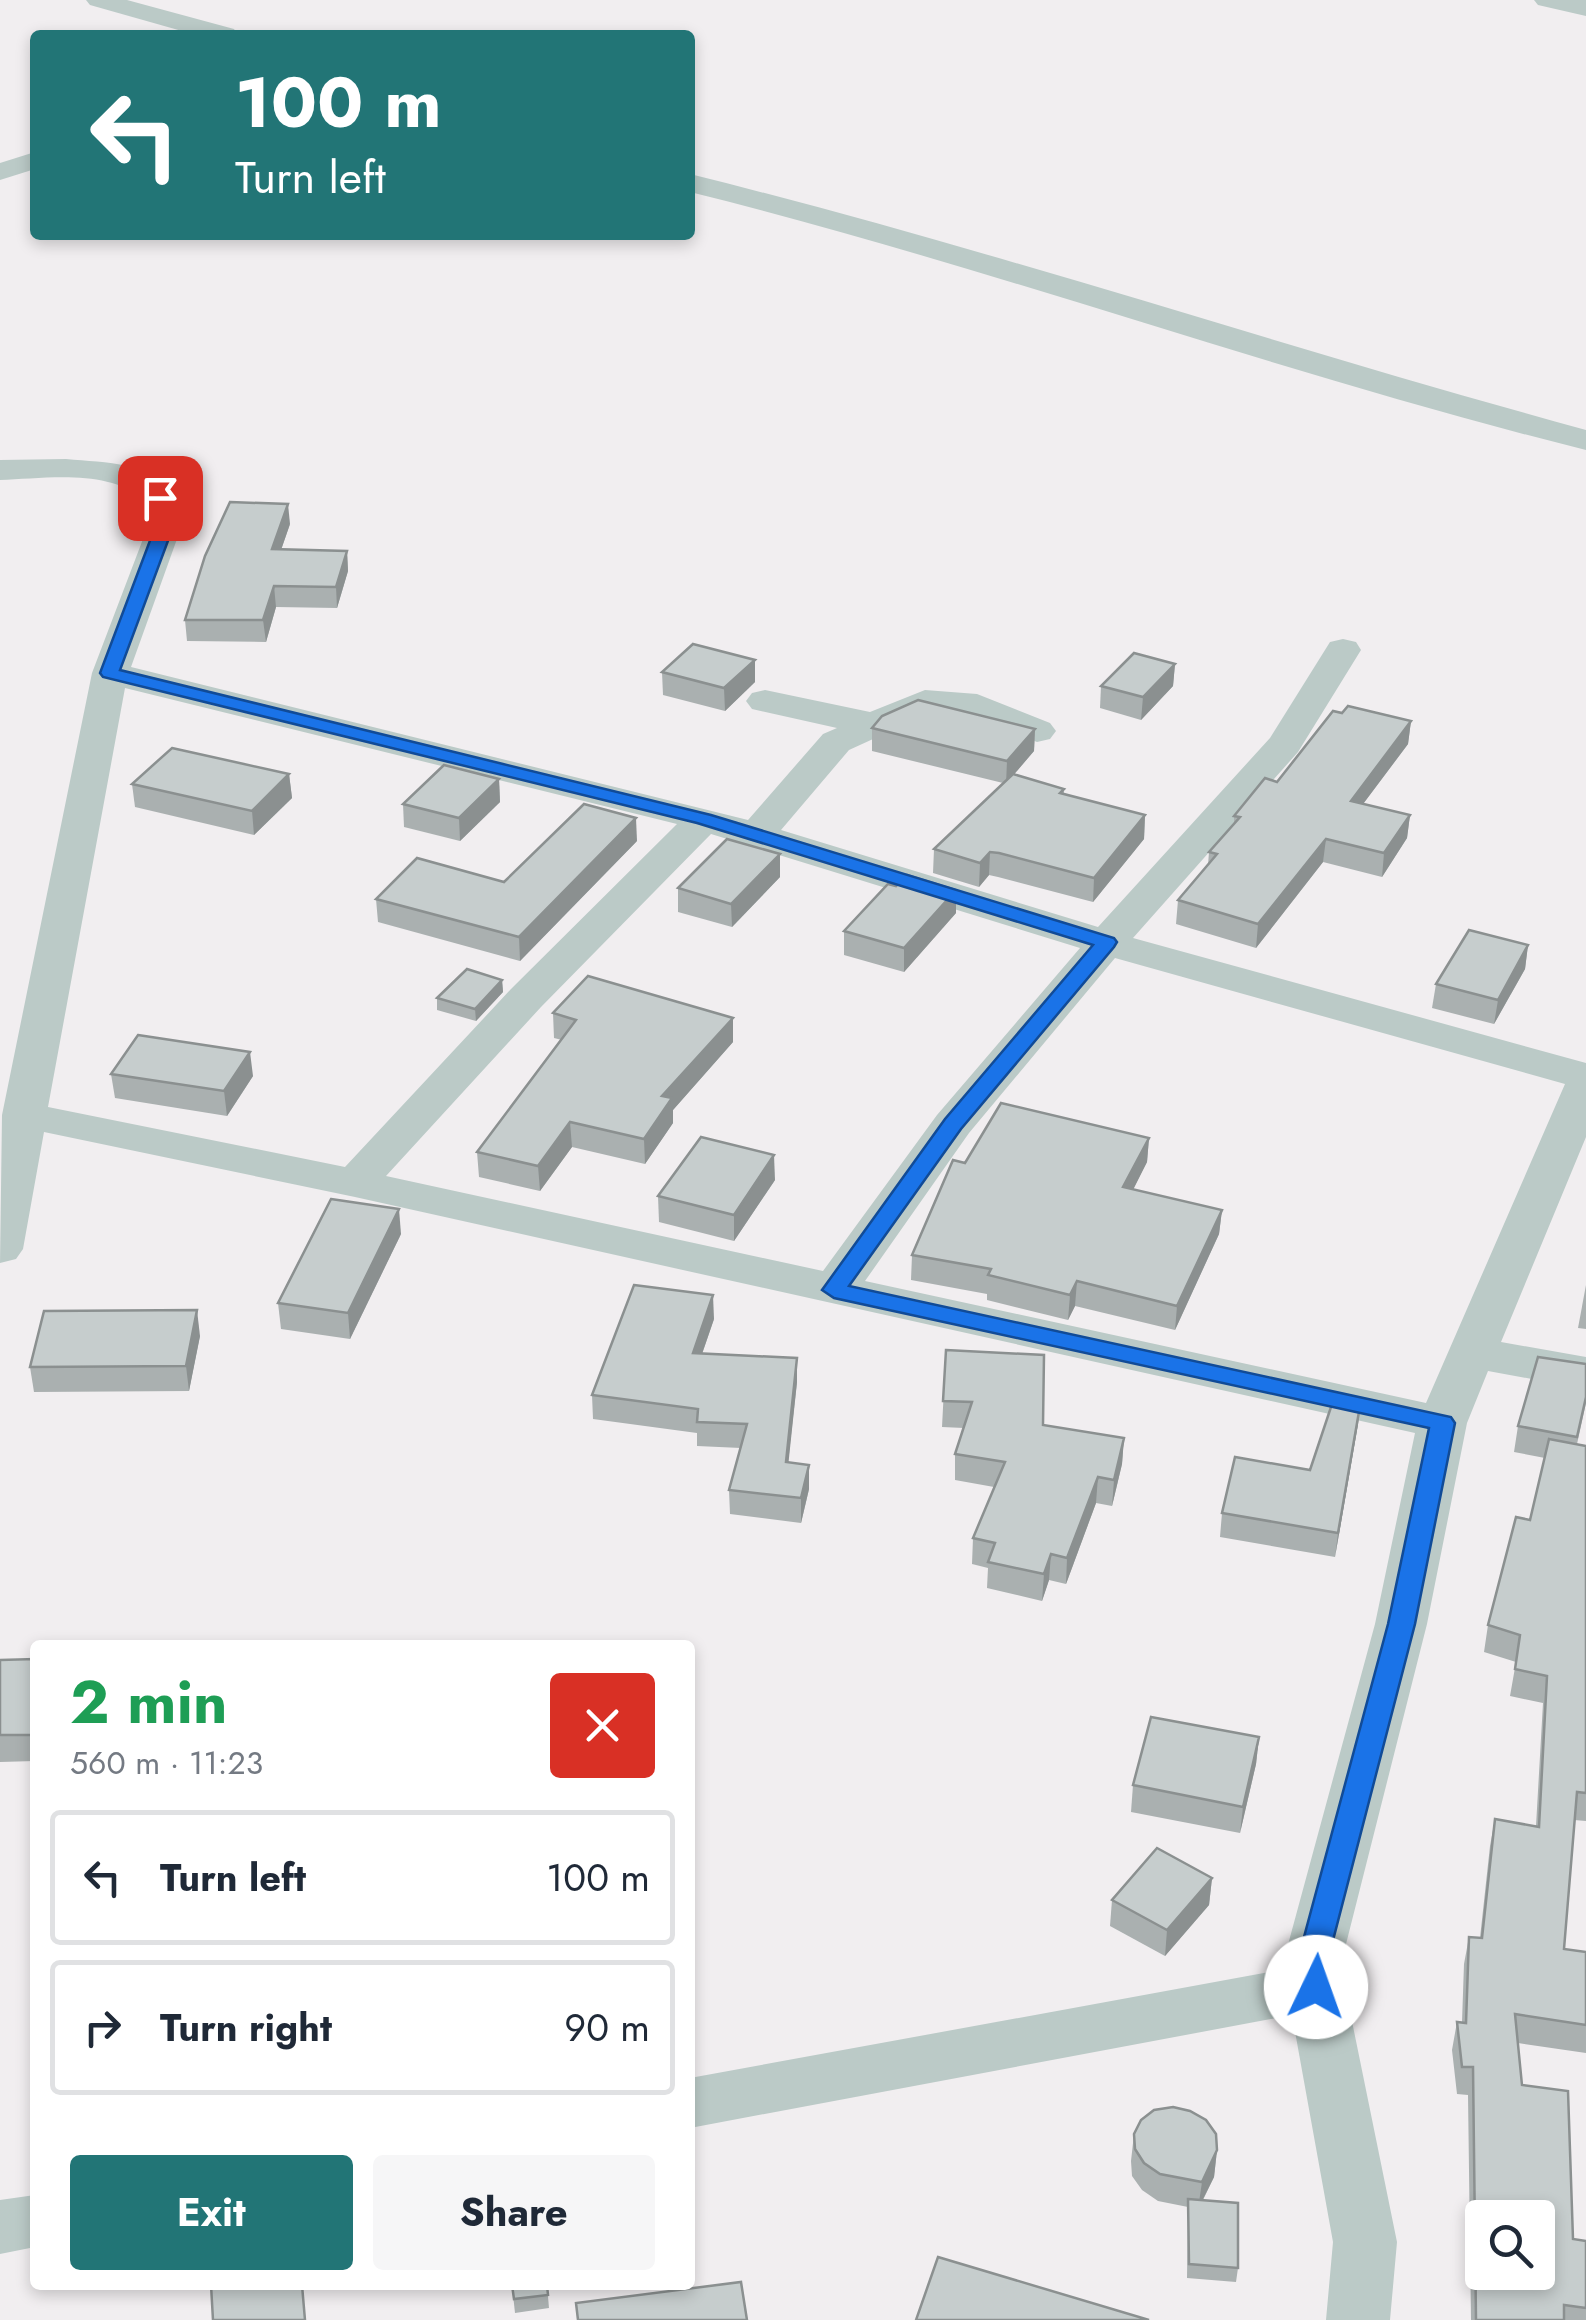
<!DOCTYPE html>
<html lang="en">
<head>
<meta charset="utf-8">
<style>
	:root { --surface:#fff; --page:#f6f6f7; --text:#1f2937; --muted:#747a83; --line:#e0e1e3; --accent:#227576 }
	body { margin:0; font-family:Jost,sans-serif; background:var(--page); color:var(--text); height:100vh; display:flex; flex-direction:column; font-size:38px; white-space:nowrap }
	* { box-sizing:border-box; margin:0 }
	p { font-size:32px; color:var(--muted) }
	.icon { flex:none; width:55px; height:55px; fill:none; stroke:currentColor; stroke-width:2; stroke-linecap:round; stroke-linejoin:round }
	.map { position:relative; flex:1; overflow:hidden }
	.sheet { position:absolute; left:30px; top:1640px; width:665px; height:650px; display:flex; flex-direction:column; background:var(--surface); border-radius:10px; box-shadow:0 5px 15px #0003 }
	.sheet>* { flex:none }
	.top-card { position:absolute; left:30px; top:30px; width:665px; height:210px; border-radius:10px; box-shadow:0 5px 15px #0003; background:#227576; color:#fff; overflow:hidden }
	.buttons { position:absolute; left:1465px; top:2200px; display:grid; gap:20px }
	.buttons a { display:grid; place-items:center; width:90px; height:90px; border-radius:10px; background:var(--surface); box-shadow:0 5px 15px #0003; font-size:50px }
	.pin { position:absolute; display:grid; place-items:center; width:85px; height:85px; color:#fff; margin:-42px; border-radius:20px; box-shadow:0 5px 15px #0006 }
	.me { position:absolute; width:110px; margin:-55px; rotate:3deg; stroke-linejoin:round; filter:drop-shadow(0 0 8px #0008) }
	.turn { display:flex; align-items:center; gap:35px; height:210px; padding:0 40px; font-size:45px }
	.turn .icon { width:130px; height:130px; stroke-width:2.5 }
	.turn b { display:block; font-size:70px; line-height:85px }
	.round { display:grid; place-items:center; flex:none; width:105px; height:105px; border-radius:10px; background:var(--page) }
	.summary { display:flex; align-items:center; justify-content:space-between; height:170px; padding:0 40px }
	h1 { font-size:60px; font-weight:700; line-height:75px; color:#1e9e55 }
	.cta { display:flex; gap:20px; margin-top:auto; padding:20px 40px }
	.cta a { flex:1; height:115px; border-radius:10px; background:var(--accent); color:#fff; font-size:40px; font-weight:700; line-height:115px; text-align:center }
	.cta a+a { background:var(--page); color:var(--text) }
	ul { padding:0; list-style:none }
	li { display:flex; align-items:center; gap:30px; height:135px; margin:0 20px 15px; padding:0 20px; border:5px solid var(--line); border-radius:10px }
	li div { flex:1 }
	li b { display:block; font-size:38px }
	li em { font-style:normal }
	.map>svg:first-child { display:block }
</style>
</head>
<body>
<div class="map">
<svg width="1586" height="2320" viewBox="0 0 1586 2320">
	<rect width="100%" height="100%" fill="#f1eef0"/>
	<g fill="none" stroke-linecap="round" stroke-linejoin="round">
		<g fill="#bbcac7" fill-rule="evenodd">
			<polygon points="86,0 127,0 234,29 238,35 196,35 90,5"/>
			<polygon points="1534,0 1586,0 1586,16 1538,5"/>
			<polygon points="35,152 35,169 0,180 0,163"/>
			<path d="M690,174C992,249 1286,348 1586,430V450C1284,375 992,267 690,192Z"/>
			<path d="M66,459C107,463 151,461 177,498V539L131,667L748,820L823,734L837,728L752,709L746,701L752,693L765,690L870,712L925,690L977,694L1050,723L1056,731L1050,739L1037,742L970,716L930,713L849,750L781,830L1098,927L1270,738L1330,642L1343,639L1356,642L1361,650L1298,752L1133,938L1586,1063V1137L1501,1342L1586,1357V1389L1488,1371L1467,1423L1427,1624L1344,1952L1345,1987L1397,2242L1390,2320H1326L1333,2242L1292,2015L690,2128V2078L1286,1969V1952L1375,1624L1415,1433L355,1197L44,1132L23,1249L16,1259L0,1263L2,1115L92,673L143,539V500C109,468 44,479 0,480V460ZM125,688L677,824L511,989L345,1167L48,1107ZM711,834L1080,948L937,1115L823,1271L386,1176L541,1007ZM1115,958L1565,1084L1426,1403L865,1281L969,1133Z"/>
			<polygon points="35,2195 35,2247 0,2254 0,2200"/>
		</g>
	</g>
	<g fill="#aab0b0">
		<polygon points="290,524 281,550 347,551 348,571 337,608 276,607 266,642 187,641 185,620"/>
		<polygon points="1175,664 1173,686 1141,720 1100,708 1101,686"/>
		<polygon points="662,672 755,682 725,711 663,695"/>
		<polygon points="1342,713 1411,721 1408,744 1363,804 1410,815 1407,838 1382,877 1323,862 1256,948 1176,924 1178,900 1208,865 1209,852 1234,824 1234,816 1277,782"/>
		<polygon points="872,728 1035,729 1034,751 1014,774 1064,789 1064,794 1145,815 1144,839 1093,902 998,877 989,875 979,887 933,873 934,849 1003,783 872,751"/>
		<polygon points="289,774 292,798 254,835 135,807 132,784"/>
		<polygon points="499,779 500,802 460,841 404,827 403,804"/>
		<polygon points="637,841 520,961 378,922 376,899 504,882"/>
		<polygon points="780,877 732,927 678,912 678,888"/>
		<polygon points="956,913 904,972 844,955 844,931"/>
		<polygon points="1528,945 1525,969 1494,1024 1432,1008 1436,984"/>
		<polygon points="502,980 503,992 476,1021 437,1010 437,998"/>
		<polygon points="553,1013 733,1018 733,1042 673,1110 673,1123 645,1164 572,1147 540,1191 479,1177 477,1152 562,1040 554,1038"/>
		<polygon points="111,1074 253,1076 227,1116 115,1098"/>
		<polygon points="1149,1138 1147,1162 1133,1189 1222,1210 1219,1234 1175,1330 1075,1306 1068,1320 987,1300 987,1294 911,1280 912,1255 965,1163"/>
		<polygon points="775,1180 734,1241 659,1222 658,1196"/>
		<polygon points="401,1234 350,1339 281,1329 278,1303"/>
		<polygon points="1586,1285 1586,1329 1578,1328"/>
		<polygon points="714,1319 702,1354 797,1382 788,1462 809,1465 809,1489 801,1523 730,1514 729,1490 741,1448 697,1446 697,1433 593,1419 592,1395"/>
		<polygon points="200,1336 189,1391 34,1392 30,1367"/>
		<polygon points="946,1350 1043,1425 1124,1438 1122,1464 1112,1506 1096,1503 1066,1584 1049,1580 1042,1601 987,1588 988,1568 972,1564 973,1538 994,1487 955,1480 955,1454 964,1428 942,1427"/>
		<polygon points="1586,1364 1586,1403 1577,1444 1586,1446 1586,1821 1574,1820 1564,1949 1586,1952 1586,2053 1518,2043 1522,2085 1573,2239 1586,2241 1586,2320 1471,2320 1468,2095 1457,2094 1452,2050 1457,2022 1462,2022 1464,1964 1469,1937 1480,1938 1490,1846 1495,1819 1536,1826 1543,1703 1510,1696 1516,1662 1484,1652 1488,1625 1530,1520 1545,1458 1514,1452 1518,1426"/>
		<polygon points="1358,1424 1335,1557 1220,1537 1222,1513 1310,1470"/>
		<polygon points="35,1659 35,1761 0,1762 0,1660"/>
		<polygon points="1259,1737 1256,1764 1240,1833 1131,1812 1133,1785"/>
		<polygon points="1212,1878 1209,1905 1165,1956 1110,1926 1112,1900"/>
		<polygon points="1134,2134 1217,2150 1214,2177 1203,2200 1238,2268 1236,2282 1187,2278 1188,2207 1158,2201 1142,2190 1132,2176 1131,2161"/>
		<polygon points="512,2285 547,2285 549,2308 515,2313"/>
	</g>
	<g fill="#8b9090">
		<polygon points="288,504 290,524 274,570 272,549"/>
		<polygon points="347,551 348,571 337,608 336,587"/>
		<polygon points="274,586 276,607 266,642 263,620"/>
		<polygon points="755,660 755,682 725,711 724,688"/>
		<polygon points="1175,664 1173,686 1141,720 1143,697"/>
		<polygon points="1411,721 1408,744 1348,824 1351,801"/>
		<polygon points="1035,729 1034,751 1006,784 1007,761"/>
		<polygon points="289,774 292,798 254,835 252,811"/>
		<polygon points="499,779 500,802 460,841 459,818"/>
		<polygon points="1145,815 1144,839 1093,902 1094,878"/>
		<polygon points="1410,815 1407,838 1382,877 1384,853"/>
		<polygon points="636,818 637,841 520,961 519,937"/>
		<polygon points="1326,839 1323,862 1256,948 1258,924"/>
		<polygon points="990,852 989,875 979,887 980,863"/>
		<polygon points="780,854 780,877 732,927 731,904"/>
		<polygon points="956,890 956,913 904,972 904,948"/>
		<polygon points="1528,945 1525,969 1494,1024 1498,1000"/>
		<polygon points="502,980 503,992 476,1021 475,1009"/>
		<polygon points="733,1018 733,1042 673,1110 673,1123 645,1164 644,1139 662,1096"/>
		<polygon points="250,1052 253,1076 227,1116 224,1091"/>
		<polygon points="570,1122 572,1147 540,1191 538,1166"/>
		<polygon points="1149,1138 1147,1162 1122,1212 1123,1187"/>
		<polygon points="774,1155 775,1180 734,1241 734,1215"/>
		<polygon points="399,1209 401,1234 350,1339 348,1313"/>
		<polygon points="1222,1210 1219,1234 1175,1330 1177,1306"/>
		<polygon points="1077,1281 1075,1306 1068,1320 1070,1295"/>
		<polygon points="713,1295 714,1319 694,1377 693,1353"/>
		<polygon points="197,1310 200,1336 189,1391 186,1366"/>
		<polygon points="797,1358 797,1382 786,1486 786,1462"/>
		<polygon points="1361,1400 1358,1424 1335,1557 1338,1533"/>
		<polygon points="1124,1438 1122,1464 1112,1506 1114,1480"/>
		<polygon points="809,1465 809,1489 801,1523 801,1498"/>
		<polygon points="1098,1477 1096,1503 1066,1584 1067,1558"/>
		<polygon points="1051,1554 1049,1580 1042,1601 1044,1574"/>
		<polygon points="1259,1737 1256,1764 1240,1833 1243,1807"/>
		<polygon points="1212,1878 1209,1905 1165,1956 1167,1930"/>
		<polygon points="1217,2150 1214,2177 1198,2209 1202,2182"/>
	</g>
	<g fill="#c6cdcd" stroke="#8b9090" stroke-width="2.5" fill-rule="evenodd">
		<polygon points="230,502 288,504 272,549 347,551 336,587 274,586 263,620 185,620 205,556"/>
		<polygon points="693,644 755,660 724,688 662,672"/>
		<polygon points="1134,653 1175,664 1143,697 1101,686"/>
		<polygon points="918,700 1035,729 1007,761 872,728 882,716"/>
		<polygon points="1348,706 1411,721 1351,801 1410,815 1384,853 1326,839 1258,924 1178,900 1217,854 1209,852 1240,817 1234,816 1265,778 1277,782 1333,711 1342,713"/>
		<polygon points="172,748 289,774 252,811 132,784"/>
		<polygon points="444,765 499,779 459,818 403,804"/>
		<polygon points="1013,774 1064,789 1060,793 1145,815 1094,878 999,853 990,852 980,863 934,849"/>
		<polygon points="584,804 636,818 519,937 376,899 417,858 504,882"/>
		<polygon points="727,839 780,854 731,904 678,888"/>
		<polygon points="907,875 956,890 904,948 844,931 888,884 896,886"/>
		<polygon points="1469,930 1528,945 1498,1000 1436,984"/>
		<polygon points="467,969 502,980 475,1009 437,998"/>
		<polygon points="588,976 733,1018 662,1096 672,1098 644,1139 570,1122 538,1166 477,1152 576,1020 553,1013"/>
		<polygon points="138,1035 250,1052 224,1091 111,1074"/>
		<polygon points="1001,1103 1149,1138 1123,1187 1222,1210 1177,1306 1077,1281 1070,1295 988,1275 991,1269 912,1255 953,1160 965,1163"/>
		<polygon points="701,1137 774,1155 734,1215 658,1196"/>
		<polygon points="331,1199 399,1209 348,1313 278,1303"/>
		<polygon points="634,1285 713,1295 693,1353 797,1358 786,1462 809,1465 801,1498 729,1490 747,1424 697,1422 698,1409 592,1395"/>
		<polygon points="197,1310 186,1366 30,1367 44,1311"/>
		<polygon points="946,1350 1044,1355 1043,1425 1124,1438 1114,1480 1098,1477 1067,1558 1051,1554 1044,1574 988,1562 995,1543 973,1538 1005,1462 955,1454 972,1402 943,1401"/>
		<polygon points="1538,1357 1586,1364 1586,1397 1577,1437 1518,1426"/>
		<polygon points="1335,1395 1361,1400 1338,1533 1222,1513 1235,1457 1310,1470"/>
		<path d="M1549,1439L1586,1446V1793L1577,1792L1564,1949L1586,1952V2025L1515,2014L1522,2085L1568,2091L1573,2239L1586,2241V2308L1564,2305V2320H1476L1473,2067H1462L1457,2022L1466,2023L1469,1937L1482,1938L1495,1819L1539,1827L1547,1676L1515,1669L1520,1635L1488,1625L1516,1517L1530,1520ZM1482,2218H1538V2272H1482Z"/>
		<polygon points="35,1659 35,1735 0,1735 0,1660"/>
		<polygon points="1151,1717 1259,1737 1243,1807 1133,1785"/>
		<polygon points="1157,1848 1212,1878 1167,1930 1112,1900"/>
		<polygon points="1173,2107 1190,2111 1206,2120 1216,2134 1217,2150 1202,2182 1160,2174 1144,2163 1135,2149 1134,2134 1141,2120 1154,2110"/>
		<polygon points="1188,2199 1238,2203 1238,2268 1189,2264"/>
		<polygon points="938,2257 1149,2320 916,2320"/>
		<polygon points="741,2282 747,2320 578,2320 576,2303"/>
		<polygon points="211,2285 302,2285 305,2320 213,2320"/>
		<polygon points="512,2285 547,2285 548,2295 514,2299"/>
	</g>
	<polygon fill="#1a73e8" stroke="#114b97" stroke-width="2.5" points="160,493 168,498 169,538 120,670 711,815 1114,938 1117,942 1114,947 961,1129 849,1286 1451,1417 1455,1423 1415,1624 1330,1952 1331,1987 1327,1995 1316,1999 1306,1995 1302,1987 1300,1952 1388,1624 1429,1428 834,1298 822,1290 945,1119 1093,945 697,823 103,677 100,673 151,538 151,498"/>
</svg>
<div class="buttons">
<a><svg class="icon" aria-label="search" viewBox="0 0 24 24"><circle cx="10" cy="10" r="6"/><path d="M15 15l6 6"/></svg></a>
</div>
<div class="pin" style="left:160px;top:498px;background:#d93025"><svg class="icon" aria-label="arrive" viewBox="0 0 24 24"><path d="M6 21V4h12l-3 4 3 4H6"/></svg></div>
<svg class="me" style="left:1316px;top:1987px" viewBox="-20 -20 40 40"><circle r="19" fill="#fff"/><path d="M0-13L10 11 0 6-10 11z" fill="#1a73e8"/></svg>
<div class="top-card">
<div class="turn"><svg class="icon" aria-label="left" viewBox="0 0 24 24"><path d="M17 20v-9H6M10 6l-5 5 5 5"/></svg><div><b>100 m</b>Turn left</div></div>
</div>
<section class="sheet">
<div class="summary"><div><h1>2 min</h1><p>560 m · 11:23</p></div><a class="round" style="background:#d93025;color:#fff"><svg class="icon" aria-label="close" viewBox="0 0 24 24"><path d="M6 6l12 12M18 6L6 18"/></svg></a></div>
<ul>
<li><svg class="icon" aria-label="left" viewBox="0 0 24 24"><path d="M17 20v-9H6M10 6l-5 5 5 5"/></svg><div><b>Turn left</b></div><em>100 m</em></li>
<li><svg class="icon" aria-label="right" viewBox="0 0 24 24"><path d="M7 20v-9h11M14 6l5 5-5 5"/></svg><div><b>Turn right</b></div><em>90 m</em></li>
</ul>
<div class="cta"><a>Exit</a><a>Share</a></div>
</section>
</div>
</body>
</html>
